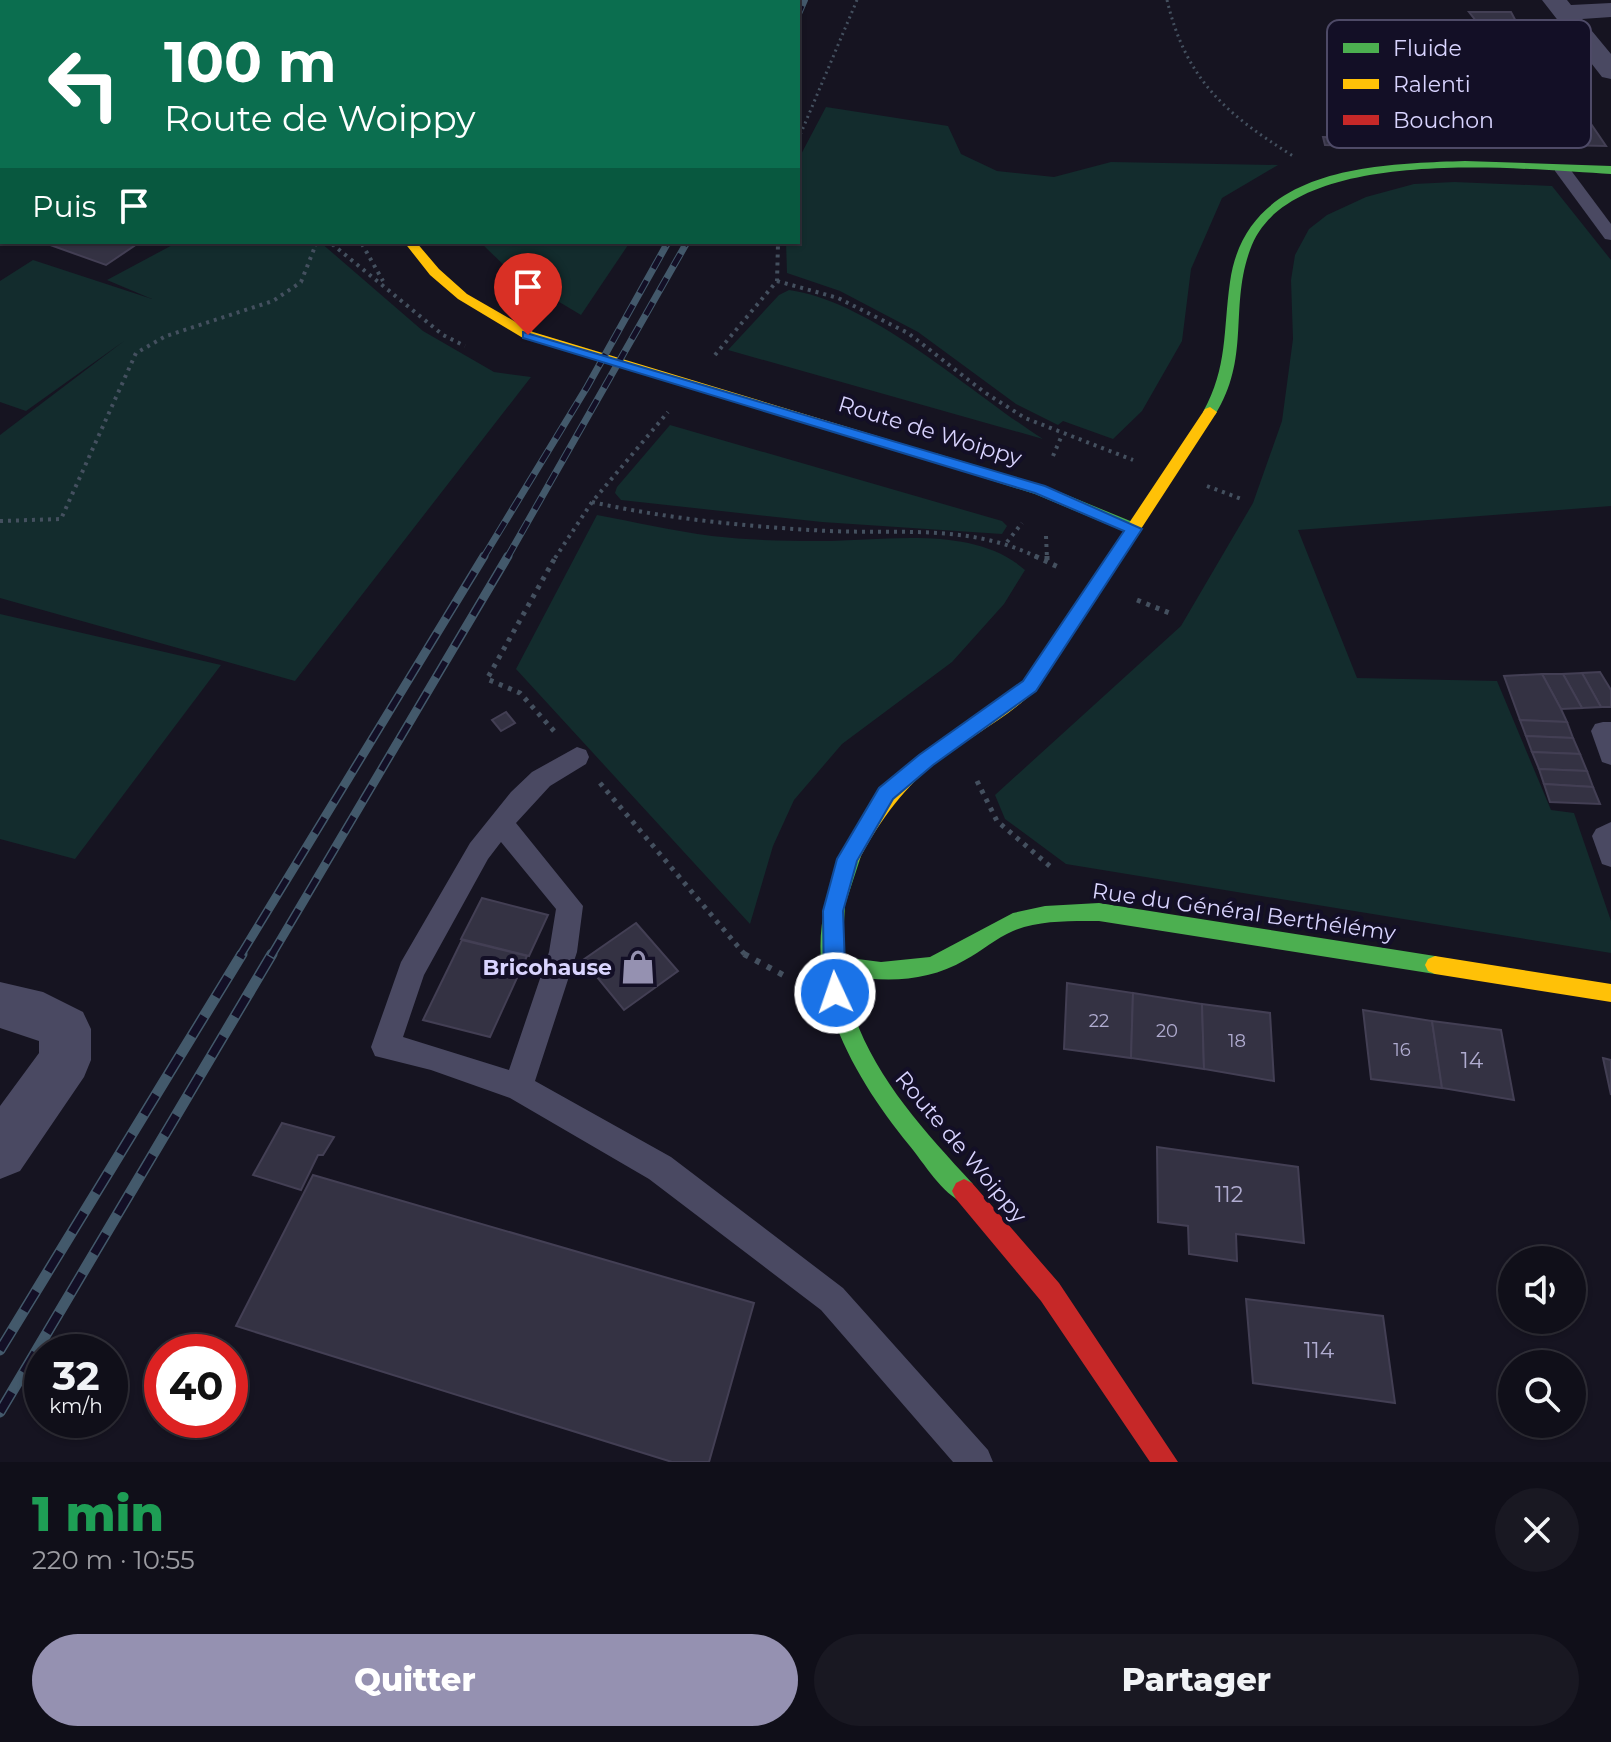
<!DOCTYPE html>
<html lang="fr">
<head>
<meta charset="utf-8">
<style>
	:root { --surface:#100f19; --page:#191822; --text:#f1f3f6; --muted:#9c9ca2; --line:#302f38; --accent:#9591b1 }
	body { margin:0; font-family:Montserrat,sans-serif; background:var(--page); color:var(--text); height:100vh; display:flex; flex-direction:column; font-size:30px; white-space:nowrap }
	* { box-sizing:border-box; margin:0 }
	p { font-size:26px; color:var(--muted) }
	.icon { flex:none; width:44px; height:44px; fill:none; stroke:currentColor; stroke-width:2; stroke-linecap:round; stroke-linejoin:round }
	.map { position:relative; height:1462px; overflow:hidden }
	.details { display:flex; flex-direction:column; background:var(--surface); flex:1 }
	.details>* { flex:none }
	.banner { position:absolute; left:0px; top:0px; width:800px; height:244px; box-shadow:0 2px 6px #0004,0 0 0 2px var(--line); background:#0b6e4f; color:#fff; overflow:hidden }
	.controls { position:absolute; left:1498px; top:1246px; display:grid; gap:16px }
	.controls a { display:grid; place-items:center; width:88px; height:88px; border-radius:50%; background:var(--surface); box-shadow:0 2px 6px #0004,0 0 0 2px var(--line); font-size:40px }
	.speed { position:absolute; left:24px; top:1334px; display:flex; gap:16px; font-size:40px; font-weight:700; text-align:center }
	.speed>* { display:grid; place-content:center; width:104px; height:104px; border-radius:50%; background:var(--surface); box-shadow:0 2px 6px #0004,0 0 0 2px var(--line); line-height:1 }
	.speed small { font-size:20px; font-weight:400 }
	.speed .limit { border:12px solid #d22; background:#fff; color:#111 }
	.pin { position:absolute; display:grid; place-items:center; width:68px; height:68px; color:#fff; margin:-82px -34px; border-radius:50% 50% 50% 0; rotate:-45deg; box-shadow:0 0 8px #0007 }
	.pin .icon { rotate:45deg }
	.me { position:absolute; width:88px; margin:-44px; rotate:357deg; stroke-linejoin:round; filter:drop-shadow(0 0 6px #0008) }
	.turn { display:flex; align-items:center; gap:28px; height:168px; padding:0 32px; font-size:36px }
	.turn .icon { width:104px; height:104px; stroke-width:2.5 }
	.turn b { display:block; font-size:56px; line-height:68px }
	.then { display:flex; align-items:center; height:76px; padding:0 32px; background:#0003; gap:16px; font-size:30px }
	.round { display:grid; place-items:center; flex:none; width:84px; height:84px; border-radius:42px; background:var(--page) }
	.head { display:flex; align-items:center; justify-content:space-between; height:136px; padding:0 32px }
	h1 { font-size:48px; font-weight:800; line-height:60px; color:#1e9e55 }
	.button { display:flex; gap:16px; margin-top:auto; padding:16px 32px }
	.button a { flex:1; height:92px; border-radius:48px; background:var(--accent); color:#fff; font-size:32px; font-weight:800; line-height:92px; text-align:center }
	.button a+a { background:var(--page); color:var(--text) }
	.map>svg:first-child { display:block }
</style>
</head>
<body>
<div class="map">
<svg width="1611" height="1462" viewBox="0 0 1611 1462">
	<rect width="100%" height="100%" fill="#161421"/>
	<g fill="#132c2d">
		<polygon points="826,107 948,126 961,154 997,171 1054,177 1111,162 1278,165 1222,198 1191,269 1182,341 1142,411 1113,439 1063,421 1058,425 1016,404 918,332 840,291 787,273 786,242 798,242 798,160"/>
		<polygon points="1454,182 1552,186 1611,260 1611,506 1298,530 1357,678 1497,681 1551,810 1574,813 1611,921 1611,953 1066,864 1005,819 995,795 1181,626 1253,503 1282,421 1293,339 1291,280 1295,255 1309,229 1327,215 1366,197 1414,184"/>
		<polygon points="178,242 320,242 423,331 494,372 531,377 295,681 0,598 0,435 124,341 26,411 0,402 0,281 33,260 152,299 107,280"/>
		<polygon points="480,242 619,242 628,245 581,315 514,275"/>
		<path d="M789,290C874,302 970,393 1043,439L728,350L779,295Z"/>
		<polygon points="670,425 1002,521 1007,526 1002,534 822,522 621,500 615,493 617,487"/>
		<path d="M597,515C635,522 673,531 712,536C746,540 782,541 816,541C881,542 972,523 1025,570L1004,604L952,662L842,744L794,800L773,846L750,924L516,669Z"/>
		<polygon points="0,614 221,665 75,859 0,839"/>
	</g>
	<g fill="#343243" stroke="#433f54" stroke-width="2">
		<polygon points="617,0 694,0 615,2"/>
		<polygon points="1469,12 1511,12 1519,27 1480,26"/>
		<polygon points="1542,120 1589,121 1606,146 1559,145"/>
		<polygon points="1323,137 1355,138 1357,146 1325,145"/>
		<polygon points="42,242 140,242 106,265"/>
		<polygon points="1600,672 1611,690 1611,707 1601,707 1582,673"/>
		<polygon points="1582,673 1601,707 1582,708 1563,674"/>
		<polygon points="1542,674 1563,674 1582,708 1561,709"/>
		<polygon points="1542,674 1561,709 1567,722 1520,720 1504,676"/>
		<polygon points="506,712 515,723 501,731 492,720"/>
		<polygon points="1520,720 1567,722 1573,738 1526,736"/>
		<polygon points="1526,736 1573,738 1580,754 1532,752"/>
		<polygon points="1532,752 1580,754 1587,771 1539,769"/>
		<polygon points="1539,769 1587,771 1593,787 1544,784"/>
		<polygon points="1544,784 1593,787 1600,804 1550,802"/>
		<polygon points="482,898 548,915 529,956 461,939"/>
		<polygon points="636,923 678,971 624,1010 583,960"/>
		<polygon points="462,940 527,956 490,1037 423,1020"/>
		<polygon points="1067,983 1133,993 1131,1058 1064,1049"/>
		<polygon points="1133,993 1202,1004 1204,1069 1131,1058"/>
		<polygon points="1202,1004 1270,1013 1274,1081 1204,1069"/>
		<polygon points="1363,1010 1432,1021 1442,1088 1371,1079"/>
		<polygon points="1432,1021 1501,1030 1514,1100 1442,1088"/>
		<polygon points="1603,1058 1611,1060 1611,1095"/>
		<polygon points="282,1123 334,1137 323,1155 318,1155 301,1190 253,1175"/>
		<polygon points="1157,1147 1298,1167 1304,1243 1236,1234 1237,1261 1189,1254 1188,1226 1158,1222"/>
		<polygon points="313,1175 754,1303 709,1462 672,1462 236,1326"/>
		<polygon points="1246,1299 1383,1316 1395,1403 1253,1383"/>
	</g>
	<g fill="none" stroke-linecap="round" stroke-linejoin="round">
		<g stroke="#44505f" stroke-width="3" stroke-dasharray="2 4" stroke-linecap="butt">
			<path d="M1167,0C1186,80 1226,114 1293,156"/>
			<polyline points="798,140 857,0"/>
			<polyline points="330,242 335,246"/>
			<polyline points="361,242 363,246"/>
			<polyline points="315,246 317,242"/>
			<polyline points="778,246 778,242"/>
		</g>
		<g stroke="#44505f" stroke-width="4" stroke-dasharray="3 5" stroke-linecap="butt">
			<polyline points="332,244 443,335 465,346"/>
			<polyline points="362,244 383,281"/>
			<polyline points="777,281 838,298 908,333 984,392 1025,418 1133,460"/>
			<polyline points="715,355 777,281 778,244"/>
			<polyline points="1053,456 1062,435"/>
			<polyline points="1207,486 1244,500"/>
			<path d="M592,502C668,519 751,527 829,531C904,534 970,524 1039,558"/>
			<polyline points="0,521 61,519 136,353 166,336 273,301 301,282 316,244"/>
			<polyline points="1046,536 1047,558"/>
			<polyline points="1007,542 1022,523"/>
			<polyline points="555,558 592,502 668,412"/>
		</g>
		<g stroke="#44505f" stroke-width="5" stroke-dasharray="4 6" stroke-linecap="butt">
			<polyline points="1035,556 1058,567"/>
			<polyline points="1047,556 1047,562"/>
			<polyline points="1137,600 1172,614"/>
			<polyline points="554,731 520,693 487,679 556,556"/>
			<polyline points="977,781 997,821 1052,868"/>
			<polyline points="600,783 746,956"/>
		</g>
		<polyline stroke="#44505f" stroke-width="6" stroke-dasharray="5 8" stroke-linecap="butt" points="744,954 785,976"/>
		<g fill="#4a4962" fill-rule="evenodd">
			<polygon points="106,0 122,0 124,2 108,2"/>
			<polygon points="1555,165 1567,165 1611,224 1611,240 1605,239 1555,171"/>
			<polygon points="1603,722 1611,722 1611,765 1602,762 1591,731 1595,724"/>
			<path d="M577,747L586,750L589,757L586,764L550,786L516,823L583,906L577,952L535,1081L671,1157L843,1288L988,1450L993,1462H953L821,1310L649,1179L510,1098L431,1070L375,1056L371,1047L401,962L470,843L511,792L532,772ZM501,842L556,909L549,952L509,1070L403,1037L424,975L488,859Z"/>
			<polygon points="1611,822 1611,867 1602,864 1592,836 1596,829"/>
		</g>
		<g fill="#4a4962" fill-rule="evenodd">
			<polygon points="1542,0 1567,0 1571,5 1611,3 1611,17 1582,19 1611,54 1611,79 1602,77"/>
			<polygon points="0,982 43,992 83,1012 91,1029 91,1060 84,1077 20,1171 0,1179 0,1106 39,1053 39,1041 0,1028"/>
		</g>
		<g fill="#4caf50" fill-rule="evenodd">
			<path d="M1465,161L1611,166V174C1522,169 1287,143 1250,250C1229,308 1251,357 1215,415H1205L1203,412C1228,367 1223,331 1230,282C1246,167 1373,164 1465,161Z"/>
			<polygon points="935,453 1045,486 1140,525 1142,529 1140,533 1128,533 1035,494 930,461 928,458"/>
			<path d="M851,848L858,850L861,856L845,905L842,957L881,962L930,957L1013,913L1045,906L1099,903L1435,956L1442,959L1445,965L1442,971L1435,974L1099,921C1071,921 1039,920 1013,931C996,938 982,951 965,960C927,982 886,983 844,975C857,1059 917,1123 972,1183L976,1191L972,1199L964,1203C942,1194 924,1163 909,1145C856,1080 803,991 826,903C830,887 836,871 841,856L844,850Z"/>
		</g>
		<g fill="#ffc107" fill-rule="evenodd">
			<rect x="490" y="0" width="10" height="2"/>
			<polygon points="404,242 416,242 439,269 467,294 533,332 940,455 942,458 935,463 930,461 523,338 458,299 430,275"/>
			<path d="M1210,407L1217,412L1037,689C1006,719 967,738 933,765C900,792 877,825 858,862L851,864L844,862L841,856C861,817 886,782 920,755C954,728 993,710 1025,679L1205,409Z"/>
			<polygon points="1435,956 1611,984 1611,1002 1435,974 1428,971 1425,965 1428,959"/>
		</g>
		<polygon fill="#c62828" fill-rule="evenodd" points="964,1179 972,1183 1059,1283 1178,1462 1150,1462 1041,1301 956,1199 952,1191 956,1183"/>
		<g stroke="#43596b" stroke-width="6">
			<g id="rail-far3">
				<polyline points="798,16 805,0"/>
				<polyline points="666,246 668,242"/>
				<polyline points="685,246 687,242"/>
			</g>
		</g>
		<g stroke="#43596b" stroke-width="7">
			<g id="rail-far2">
				<polyline points="483,558 587,387 667,244"/>
				<polyline points="507,558 686,244"/>
			</g>
		</g>
		<g stroke="#43596b" stroke-width="9">
			<g id="rail-far1">
				<polyline points="240,956 484,556"/>
				<polyline points="271,956 508,556"/>
			</g>
		</g>
		<g stroke="#43596b" stroke-width="11">
			<g id="rail">
				<polyline points="0,1350 242,954"/>
				<polyline points="0,1412 272,954"/>
			</g>
		</g>
		<use href="#rail-far3" stroke="#130f26" stroke-width="4" stroke-dasharray="11" stroke-linecap="butt"/>
		<use href="#rail-far2" stroke="#130f26" stroke-width="5" stroke-dasharray="14" stroke-linecap="butt"/>
		<use href="#rail-far1" stroke="#130f26" stroke-width="6" stroke-dasharray="18" stroke-linecap="butt"/>
		<use href="#rail" stroke="#130f26" stroke-width="8" stroke-dasharray="23" stroke-linecap="butt"/>
	</g>
	<polygon fill="#1a73e8" stroke="#114b97" stroke-width="2" points="523,332 1045,486 1142,529 1036,691 933,765 893,799 857,861 843,911 846,993 842,1000 835,1003 828,1000 824,993 823,911 837,859 879,788 919,755 1023,681 1124,531 1035,493 523,338"/>
	<defs>
		<g id="shop-bare" transform="scale(2.76)"><path d="M-5-2.5h2.3a2.7 3.5 0 0 1 5.4 0H5L5.5 6h-11ZM-1.5-2.5h3a1.5 2.3 0 0 0-3 0Z" fill="#9591b1" stroke="#130f26" stroke-width="2.5" paint-order="stroke"/></g>
	</defs>
	<g fill-rule="evenodd">
		<use href="#shop-bare" x="638" y="967"/>
	</g>
	<g text-anchor="middle" dominant-baseline="central" stroke-width="8" stroke-linejoin="round" paint-order="stroke">
		<g font-size="18" fill="#b0acd0">
			<text x="1099" y="1021">22</text>
			<text x="1167" y="1031">20</text>
			<text x="1237" y="1041">18</text>
			<text x="1402" y="1050">16</text>
		</g>
		<g font-size="22" fill="#d9d4ff" stroke="#130f26">
			<text transform="translate(930 431) rotate(17)">Route de Woippy</text>
			<text transform="translate(1244 912) rotate(8)">Rue du Général Berthélémy</text>
			<text transform="translate(961 1147) rotate(50)">Route de Woippy</text>
		</g>
		<g font-size="22" font-weight="bold" fill="#d9d4ff" stroke="#130f26" text-anchor="end">
			<text x="612" y="967">Bricohause</text>
		</g>
		<g font-size="22" fill="#b0acd0">
			<text x="1472" y="1060">14</text>
			<text x="1229" y="1194">112</text>
			<text x="1319" y="1350">114</text>
		</g>
	</g>
	<rect x="1327" y="20" width="264" height="128" rx="12" fill="#130f26" stroke="#4e4a67" stroke-width="2"/>
	<rect x="1343" y="43" width="36" height="10" fill="#4caf50"/>
	<rect x="1343" y="79" width="36" height="10" fill="#ffc107"/>
	<rect x="1343" y="115" width="36" height="10" fill="#c62828"/>
	<g font-size="22" fill="#d9d4ff">
		<text x="1393" y="56">Fluide</text>
		<text x="1393" y="92">Ralenti</text>
		<text x="1393" y="128">Bouchon</text>
	</g>
</svg>
<div class="controls">
<a><svg class="icon" aria-label="sound" viewBox="0 0 24 24"><path d="M4 9h4l5-4v14l-5-4H4zM17 9q2 3 0 6"/></svg></a>
<a><svg class="icon" aria-label="search" viewBox="0 0 24 24"><circle cx="10" cy="10" r="6"/><path d="M15 15l6 6"/></svg></a>
</div>
<div class="speed"><div>32<small>km/h</small></div><div class="limit">40</div></div>
<div class="pin" style="left:528px;top:335px;background:#d93025"><svg class="icon" aria-label="arrive" viewBox="0 0 24 24"><path d="M6 21V4h12l-3 4 3 4H6"/></svg></div>
<svg class="me" style="left:835px;top:993px" viewBox="-20 -20 40 40"><circle r="17" fill="#1a73e8" stroke="#fff" stroke-width="3"/><path d="M0-11L8 9 0 5-8 9z" fill="#fff"/></svg>
<div class="banner">
<div class="turn"><svg class="icon" aria-label="left" viewBox="0 0 24 24"><path d="M17 20v-9H6M10 6l-5 5 5 5"/></svg><div><b>100 m</b>Route de Woippy</div></div>
<div class="then">Puis<svg class="icon" aria-label="arrive" viewBox="0 0 24 24"><path d="M6 21V4h12l-3 4 3 4H6"/></svg></div>
</div>
</div>
<section class="details">
<div class="head"><div><h1>1 min</h1><p>220 m · 10:55</p></div><a class="round"><svg class="icon" aria-label="close" viewBox="0 0 24 24"><path d="M6 6l12 12M18 6L6 18"/></svg></a></div>
<div class="button"><a>Quitter</a><a>Partager</a></div>
</section>
</body>
</html>
